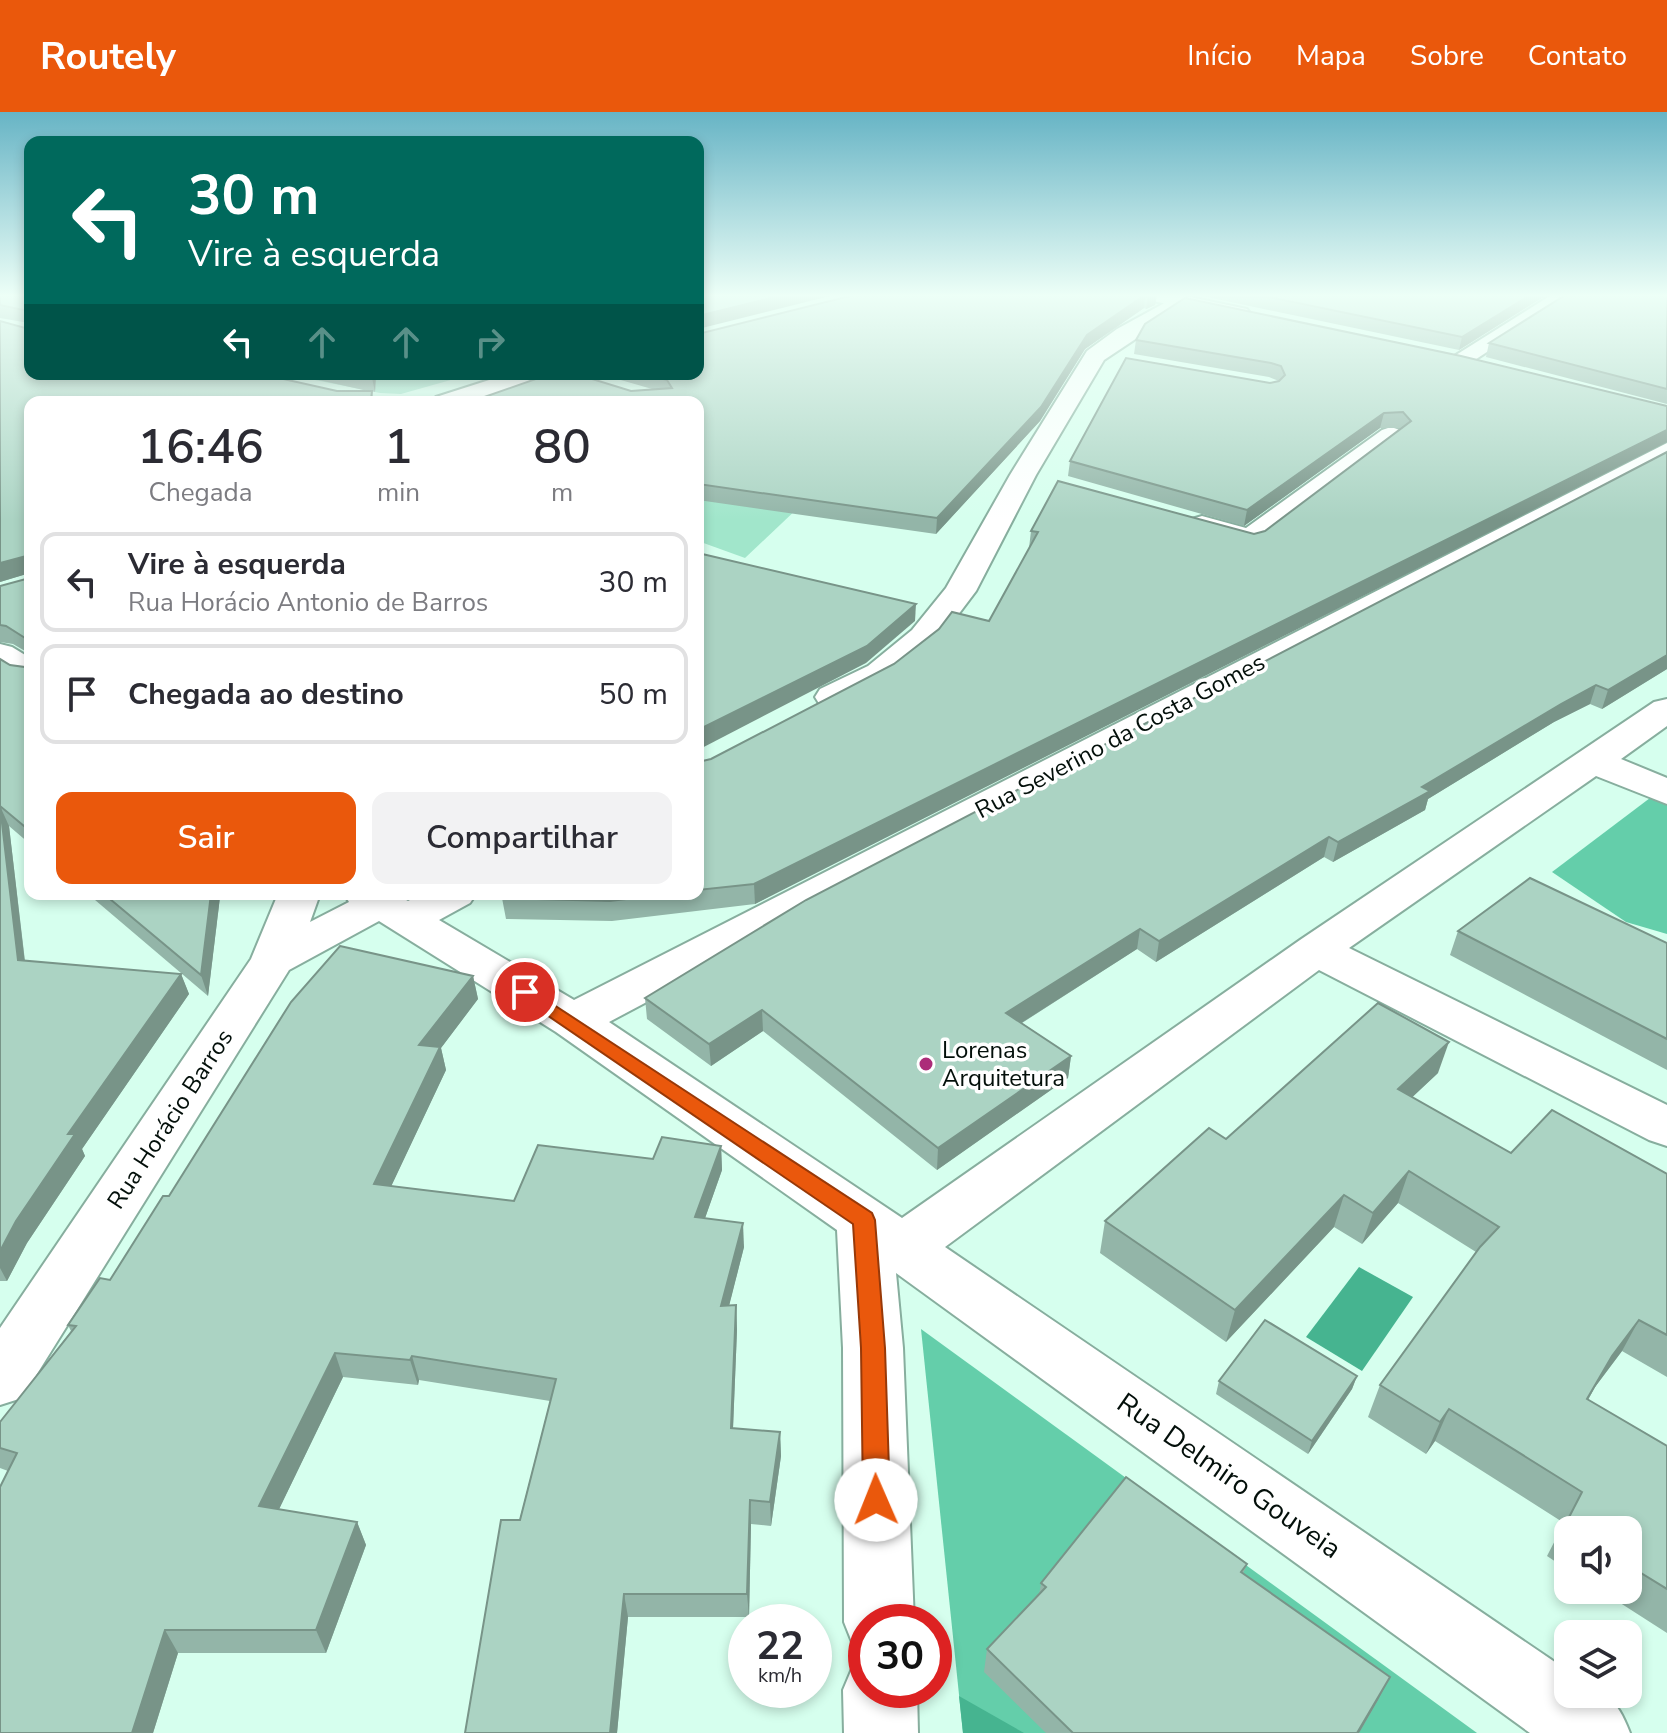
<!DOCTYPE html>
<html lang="pt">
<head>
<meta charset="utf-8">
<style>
	:root { --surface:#fff; --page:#f2f2f3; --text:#2b2b33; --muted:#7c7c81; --line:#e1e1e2; --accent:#ea580c }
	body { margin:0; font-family:"Nunito Sans",sans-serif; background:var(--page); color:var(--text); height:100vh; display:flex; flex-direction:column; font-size:30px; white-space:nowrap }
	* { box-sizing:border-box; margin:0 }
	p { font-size:26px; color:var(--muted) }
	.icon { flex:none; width:44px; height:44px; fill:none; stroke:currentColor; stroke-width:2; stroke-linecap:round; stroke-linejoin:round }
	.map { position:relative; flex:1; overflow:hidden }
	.sheet { position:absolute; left:24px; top:284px; width:680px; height:504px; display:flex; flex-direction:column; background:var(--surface); border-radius:16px; box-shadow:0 4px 12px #0003 }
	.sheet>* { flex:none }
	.banner { position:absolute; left:24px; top:24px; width:680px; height:244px; border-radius:16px; box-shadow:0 4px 12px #0003; background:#00695c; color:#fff; overflow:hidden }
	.buttons { position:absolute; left:1554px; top:1404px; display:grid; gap:16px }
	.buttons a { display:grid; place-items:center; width:88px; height:88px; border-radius:16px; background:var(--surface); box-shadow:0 4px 12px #0003; font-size:40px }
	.speed { position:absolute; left:728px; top:1492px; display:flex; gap:16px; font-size:40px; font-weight:700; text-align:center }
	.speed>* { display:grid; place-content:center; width:104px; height:104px; border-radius:50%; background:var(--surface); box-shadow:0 4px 12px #0003; line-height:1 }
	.speed small { font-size:20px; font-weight:400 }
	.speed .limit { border:12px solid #d22; background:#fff; color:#111 }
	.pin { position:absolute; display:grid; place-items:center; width:68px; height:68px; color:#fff; margin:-34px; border:4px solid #fff; border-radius:50%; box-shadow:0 2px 8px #0007 }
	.me { position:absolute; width:88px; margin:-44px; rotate:359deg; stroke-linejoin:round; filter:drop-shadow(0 0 6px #0008) }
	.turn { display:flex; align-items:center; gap:28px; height:168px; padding:0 32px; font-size:36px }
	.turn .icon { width:104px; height:104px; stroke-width:2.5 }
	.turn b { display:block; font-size:56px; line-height:68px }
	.lanes { display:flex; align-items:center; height:76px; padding:0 32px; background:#0003; justify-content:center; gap:40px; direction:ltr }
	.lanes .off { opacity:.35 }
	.eta { display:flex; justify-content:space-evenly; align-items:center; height:136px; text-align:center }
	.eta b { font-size:48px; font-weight:600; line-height:56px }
	.button { display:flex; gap:16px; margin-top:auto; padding:16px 32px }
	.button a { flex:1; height:92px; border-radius:16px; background:var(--accent); color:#fff; font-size:32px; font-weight:600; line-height:92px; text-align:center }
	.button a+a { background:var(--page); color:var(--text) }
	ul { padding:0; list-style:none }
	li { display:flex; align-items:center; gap:24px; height:100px; margin:0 16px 12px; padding:0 16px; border:4px solid var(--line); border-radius:16px }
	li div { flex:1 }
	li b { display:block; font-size:30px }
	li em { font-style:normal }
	header { display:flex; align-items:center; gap:48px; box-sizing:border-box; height:112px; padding:0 40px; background:var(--accent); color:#fff }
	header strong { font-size:38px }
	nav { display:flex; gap:44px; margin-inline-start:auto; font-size:28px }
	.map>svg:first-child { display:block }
</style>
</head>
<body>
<header>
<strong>Routely</strong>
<nav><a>Início</a><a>Mapa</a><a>Sobre</a><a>Contato</a></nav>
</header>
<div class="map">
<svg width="1667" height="1621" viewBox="0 0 1667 1621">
	<rect width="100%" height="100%" fill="#d6ffee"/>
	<g fill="#a1e6cb">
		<polygon points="285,262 472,262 401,282 380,281"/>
		<polygon points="698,377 800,394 745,446 698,429"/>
	</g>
	<g fill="#64ceaa">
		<polygon points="1650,686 1667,693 1667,822 1626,810 1552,760"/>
		<polygon points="921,1217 1477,1621 963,1621"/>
	</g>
	<g fill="#46b490">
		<polygon points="1359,1155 1413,1185 1362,1259 1306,1225"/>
		<polygon points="959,1584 1024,1621 963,1621"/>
	</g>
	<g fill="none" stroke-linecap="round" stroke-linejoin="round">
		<g stroke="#87ae9e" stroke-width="4">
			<g id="minor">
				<polygon points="1181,182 1191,188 1188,192 1104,248 1036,363 976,479 936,532 892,568 846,593 833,596 820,593 815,585 820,577 868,554 912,518 946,476 1010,363 1087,239 1117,217"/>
				<polygon points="1553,182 1576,182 1467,253 1459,255 1448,248"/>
				<path d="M1391,315L1400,318L1404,323L1400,328L1260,433C1239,439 1213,425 1192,419L1188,413L1192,407L1202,404L1246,416L1382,318Z"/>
				<path d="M1667,331V349L609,910L902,1106L1300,828L1654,590L1667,587V614L1621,647L1667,666V692L1596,664L1349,836L1667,993V1034L1649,1028L1319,858L945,1135L1568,1559V1582C1608,1582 1615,1583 1630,1621H1530L896,1161L903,1236L914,1510H866V1540L854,1535L844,1510L843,1236L837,1118L556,920L379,809L289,858L22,1286L0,1293V1216L251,847L278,782H320L310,810L349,790L344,782H395L408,789L422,782H476L470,791L439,808L574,888Z"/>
				<polygon points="0,532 12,535 30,546 30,571 18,568 0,557"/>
				<polygon points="866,1547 866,1578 917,1578 918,1621 844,1621 843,1578 854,1552"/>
			</g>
		</g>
		<g stroke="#87ae9e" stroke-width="4">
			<g id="major">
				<polygon points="1138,182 1175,182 1247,197 1250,201 1240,207 1148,188"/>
				<polygon points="508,262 565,262 561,267 525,272 469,290 433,290 436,285"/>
			</g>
		</g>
		<use href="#minor" fill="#fff" fill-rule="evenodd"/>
		<use href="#major" fill="#fff" fill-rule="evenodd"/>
	</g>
	<g fill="#93b5a8">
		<polygon points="0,182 30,182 30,262 337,279 368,279 292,262 376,262 375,280 372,279 373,288 30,290 30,732 9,714 25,849 181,862 189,882 82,1037 85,1044 27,1131 7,1169 0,1169 0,547 10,553 25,555 25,539 13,532 0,530 0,474 26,467 26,462 0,470 25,216 29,213 29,211 0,206"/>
		<polygon points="1157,182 1155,193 1146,197 1144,196 1085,237 1040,309 936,422 698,388 698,290 631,279 652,277 600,262 698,262"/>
		<polygon points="1193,182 1548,182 1459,238"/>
		<polygon points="1667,182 1667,292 1486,245 1489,231"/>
		<polygon points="1136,228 1667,294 755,792 612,809 506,807 502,786 504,782 698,782 698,650 711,647 989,509 1029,436 1031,419 1254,422 1265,419 1401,316 1380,316 1244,414 1068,364 1070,349 1270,271 1279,269 1269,265 1134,242"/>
		<polygon points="1667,340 1667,557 1602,597 1590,592 1554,610 1428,687 1425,698 1333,750 1324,745 1156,850 1137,837 1022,911 1071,944 1068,966 937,1058 763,919 711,954 647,907 645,886"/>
		<polygon points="88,782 219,782 220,785 208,884"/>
		<polygon points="1458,819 1667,831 1667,958 1450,843"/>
		<polygon points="473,864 478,887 441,936 446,958 391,1074 514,1089 653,1047 721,1034 722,1058 705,1106 744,1135 729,1193 736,1193 737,1218 733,1317 780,1320 781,1344 771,1414 751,1412 749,1505 628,1505 617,1621 465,1621 550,1289 419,1268 418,1273 343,1265 279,1397 357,1410 366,1433 326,1541 178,1541 153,1621 0,1621 8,1359 0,1356 0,1310 71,1219 68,1213 110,1168 169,1084"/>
		<polygon points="1438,961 1412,985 1511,1041 1667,1062 1667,1265 1622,1239 1595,1275 1588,1288 1667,1334 1667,1521 1600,1478 1628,1478 1628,1418 1568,1418 1568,1458 1547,1444 1564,1411 1435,1329 1426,1342 1368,1305 1380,1273 1476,1140 1398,1091 1362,1132 1334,1115 1226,1230 1100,1141 1105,1109 1226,1027"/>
		<polygon points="1357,1264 1352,1277 1308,1342 1216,1282 1219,1269"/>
		<polygon points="1247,1452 1243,1462 1390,1565 1378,1588 1359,1621 1046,1621 984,1560 987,1537 1039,1483 1041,1471"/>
	</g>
	<g fill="#789488">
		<polygon points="788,182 838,182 698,217 698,204"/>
		<polygon points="1154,182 1157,182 1155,193 1146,197 1148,185"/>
		<polygon points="1532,182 1548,182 1459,238 1462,225"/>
		<polygon points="1145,183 1144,196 1085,237 1040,309 936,422 937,406 1087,223"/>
		<polygon points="372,262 376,262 375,280 372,266"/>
		<polygon points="1384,301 1380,316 1244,414 1247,398"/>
		<polygon points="1667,318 1667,330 755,792 754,772"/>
		<polygon points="26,444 30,461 0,470 0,451"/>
		<polygon points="916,492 915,509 866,551 698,638 698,618"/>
		<polygon points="1667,543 1667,557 1602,597 1608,578"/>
		<polygon points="1596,573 1590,592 1554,610 1428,687 1425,698 1333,750 1338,730 1422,675 1561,592"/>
		<polygon points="0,694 9,714 27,869 18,848"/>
		<polygon points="1329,725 1324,745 1156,850 1159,829"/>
		<polygon points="211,782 219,782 220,785 208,884 201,863"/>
		<polygon points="1140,817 1137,837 1004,922 1006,901"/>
		<polygon points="181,862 189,882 82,1037 85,1044 27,1131 7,1169 0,1156 0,1139 16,1109 68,1022"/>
		<polygon points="473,864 478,887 441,936 446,958 381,1096 374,1072 419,933"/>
		<polygon points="762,898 763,919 711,954 709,932"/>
		<polygon points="1449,930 1438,961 1387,1009 1398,977"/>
		<polygon points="1071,944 1068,966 937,1058 938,1036"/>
		<polygon points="721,1034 722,1058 697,1129 695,1105"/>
		<polygon points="1409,1059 1398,1091 1362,1132 1373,1101"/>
		<polygon points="1344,1083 1334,1115 1226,1230 1235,1198"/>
		<polygon points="743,1111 744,1135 723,1218 721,1194"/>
		<polygon points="736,1193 737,1218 732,1340 731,1316"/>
		<polygon points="1639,1208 1622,1239 1595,1275 1570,1319 1612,1244"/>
		<polygon points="335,1241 343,1265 269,1418 259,1394"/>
		<polygon points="412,1244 419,1268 418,1273 410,1248"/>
		<polygon points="1357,1264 1352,1277 1308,1342 1312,1329"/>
		<polygon points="1449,1297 1435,1329 1426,1342 1440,1310"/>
		<polygon points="780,1320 781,1344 771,1414 770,1390"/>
		<polygon points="750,1388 751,1412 749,1505 747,1482"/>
		<polygon points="357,1410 366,1433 326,1541 316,1518"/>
		<polygon points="624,1482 628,1505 617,1621 610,1621"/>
		<polygon points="165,1518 178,1541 153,1621 132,1621"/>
		<polygon points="1390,1565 1378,1588 1359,1621 1357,1621"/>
	</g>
	<g fill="#abd3c3" stroke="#789488" stroke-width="2">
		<polygon points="0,182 30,182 30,262 261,262 337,279 372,279 371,288 385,290 30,290 30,719 0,694 18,848 181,862 68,1022 75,1022 16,1109 0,1139 0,547 10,553 25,555 25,526 6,514 0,513 0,474 26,467 26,444 0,451 0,209 25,216 29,213 28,199 0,193"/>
		<polygon points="698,182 788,182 698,204"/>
		<polygon points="858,182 1154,182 1148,185 1145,183 1087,223 1041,295 937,406 698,372 698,290 470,290 550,262 576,262 631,279 672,276 667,268 646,262 698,262 698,222"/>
		<polygon points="1254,182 1532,182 1462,225"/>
		<polygon points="1567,182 1667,182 1667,277 1489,231"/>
		<polygon points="1185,186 1461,244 1667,294 1667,318 754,772 698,778 698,650 711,647 894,552 939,517 952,500 989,509 1038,420 1031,419 1058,369 1254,422 1265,419 1411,309 1403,300 1384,301 1247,398 1070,349 1126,246 1270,271 1279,269 1285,263 1281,254 1271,251 1136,228 1145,212"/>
		<polygon points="353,262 372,262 372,266"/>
		<polygon points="1667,340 1667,543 1608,578 1596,573 1561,592 1422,675 1430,679 1338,730 1329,725 1159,829 1140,817 1006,901 1071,944 938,1036 762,898 709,932 645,886 806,788"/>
		<polygon points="698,441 916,492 867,534 698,618"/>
		<polygon points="1530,766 1667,831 1667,927 1458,819"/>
		<polygon points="104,782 211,782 201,863"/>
		<polygon points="504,782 667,782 610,789 502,786"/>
		<polygon points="340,834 473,864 419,933 440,935 374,1072 514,1089 538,1033 653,1047 662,1025 721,1034 695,1105 743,1111 721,1194 736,1193 731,1316 780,1320 770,1390 750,1388 747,1482 624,1482 610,1621 465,1621 501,1408 520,1408 556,1267 412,1244 410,1248 335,1241 259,1394 357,1410 316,1518 165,1518 132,1621 0,1621 0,1375 17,1341 0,1336 0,1310 76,1214 68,1213 100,1166 110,1168 163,1084 169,1084 291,890"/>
		<polygon points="1378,891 1449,930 1398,977 1511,1041 1552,998 1667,1062 1667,1223 1639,1208 1612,1244 1587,1287 1667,1334 1667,1477 1628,1453 1628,1418 1572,1418 1565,1413 1582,1380 1449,1297 1440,1310 1380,1273 1480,1135 1499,1115 1409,1059 1373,1101 1344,1083 1235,1198 1105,1109 1209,1016 1226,1027"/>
		<polygon points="1265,1208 1357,1264 1312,1329 1219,1269"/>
		<polygon points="1126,1365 1247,1452 1241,1460 1390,1565 1357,1621 1073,1621 987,1537 1046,1475 1041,1471"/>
	</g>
	<linearGradient id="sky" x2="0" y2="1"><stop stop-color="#67b4c5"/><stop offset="0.45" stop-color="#edfff7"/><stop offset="1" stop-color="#edfff7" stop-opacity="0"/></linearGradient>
	<rect width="1667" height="408" fill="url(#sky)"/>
	<polygon fill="#ea580c" stroke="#983908" stroke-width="2" points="525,874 872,1101 875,1108 885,1236 890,1388 886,1397 876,1401 867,1397 863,1388 861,1236 853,1112 519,884 516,880"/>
	<circle fill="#ac2c79" stroke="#fff" stroke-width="3" cx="926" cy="952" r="8"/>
	<g text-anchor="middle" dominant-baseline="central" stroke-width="7" stroke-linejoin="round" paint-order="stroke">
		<g font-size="24" fill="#030f0a" stroke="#fff">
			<text transform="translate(1120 624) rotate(-28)">Rua Severino da Costa Gomes</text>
			<text transform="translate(170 1007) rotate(-57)">Rua Horácio Barros</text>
		</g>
		<g font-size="24" fill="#030f0a" stroke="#fff" text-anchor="start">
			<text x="942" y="938">Lorenas<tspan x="942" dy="28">Arquitetura</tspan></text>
		</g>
		<g font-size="28" fill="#030f0a" stroke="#fff">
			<text transform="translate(1229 1364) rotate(35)">Rua Delmiro Gouveia</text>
		</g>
	</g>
</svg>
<div class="buttons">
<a><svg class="icon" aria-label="sound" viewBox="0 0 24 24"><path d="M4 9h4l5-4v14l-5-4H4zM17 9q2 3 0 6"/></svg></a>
<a><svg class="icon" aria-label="layers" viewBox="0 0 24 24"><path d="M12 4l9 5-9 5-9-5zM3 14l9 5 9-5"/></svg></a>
</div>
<div class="speed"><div>22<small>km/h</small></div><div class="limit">30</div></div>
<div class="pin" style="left:525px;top:880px;background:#d93025"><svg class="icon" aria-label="arrive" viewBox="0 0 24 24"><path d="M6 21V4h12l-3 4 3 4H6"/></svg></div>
<svg class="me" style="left:876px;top:1388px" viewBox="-20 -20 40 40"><circle r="19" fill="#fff"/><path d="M0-13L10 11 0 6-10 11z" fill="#ea580c"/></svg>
<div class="banner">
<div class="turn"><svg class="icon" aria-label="left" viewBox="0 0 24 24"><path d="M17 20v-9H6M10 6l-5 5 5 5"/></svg><div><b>30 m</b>Vire à esquerda</div></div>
<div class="lanes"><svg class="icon" aria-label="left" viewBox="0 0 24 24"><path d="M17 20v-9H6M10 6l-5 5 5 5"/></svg><svg class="icon off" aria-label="ahead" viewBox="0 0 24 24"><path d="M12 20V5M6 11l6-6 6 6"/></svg><svg class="icon off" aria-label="ahead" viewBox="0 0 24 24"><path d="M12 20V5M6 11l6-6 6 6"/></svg><svg class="icon off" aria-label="right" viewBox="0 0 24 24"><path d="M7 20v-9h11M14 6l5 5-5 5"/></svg></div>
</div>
<section class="sheet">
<div class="eta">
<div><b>16:46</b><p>Chegada</p></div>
<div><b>1</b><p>min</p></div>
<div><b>80</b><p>m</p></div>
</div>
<ul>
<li><svg class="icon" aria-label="left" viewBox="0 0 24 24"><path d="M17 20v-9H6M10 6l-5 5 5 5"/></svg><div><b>Vire à esquerda</b><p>Rua Horácio Antonio de Barros</p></div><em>30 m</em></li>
<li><svg class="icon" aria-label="arrive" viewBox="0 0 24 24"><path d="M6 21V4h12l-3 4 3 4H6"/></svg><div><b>Chegada ao destino</b></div><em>50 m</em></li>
</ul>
<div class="button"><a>Sair</a><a>Compartilhar</a></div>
</section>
</div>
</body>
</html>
